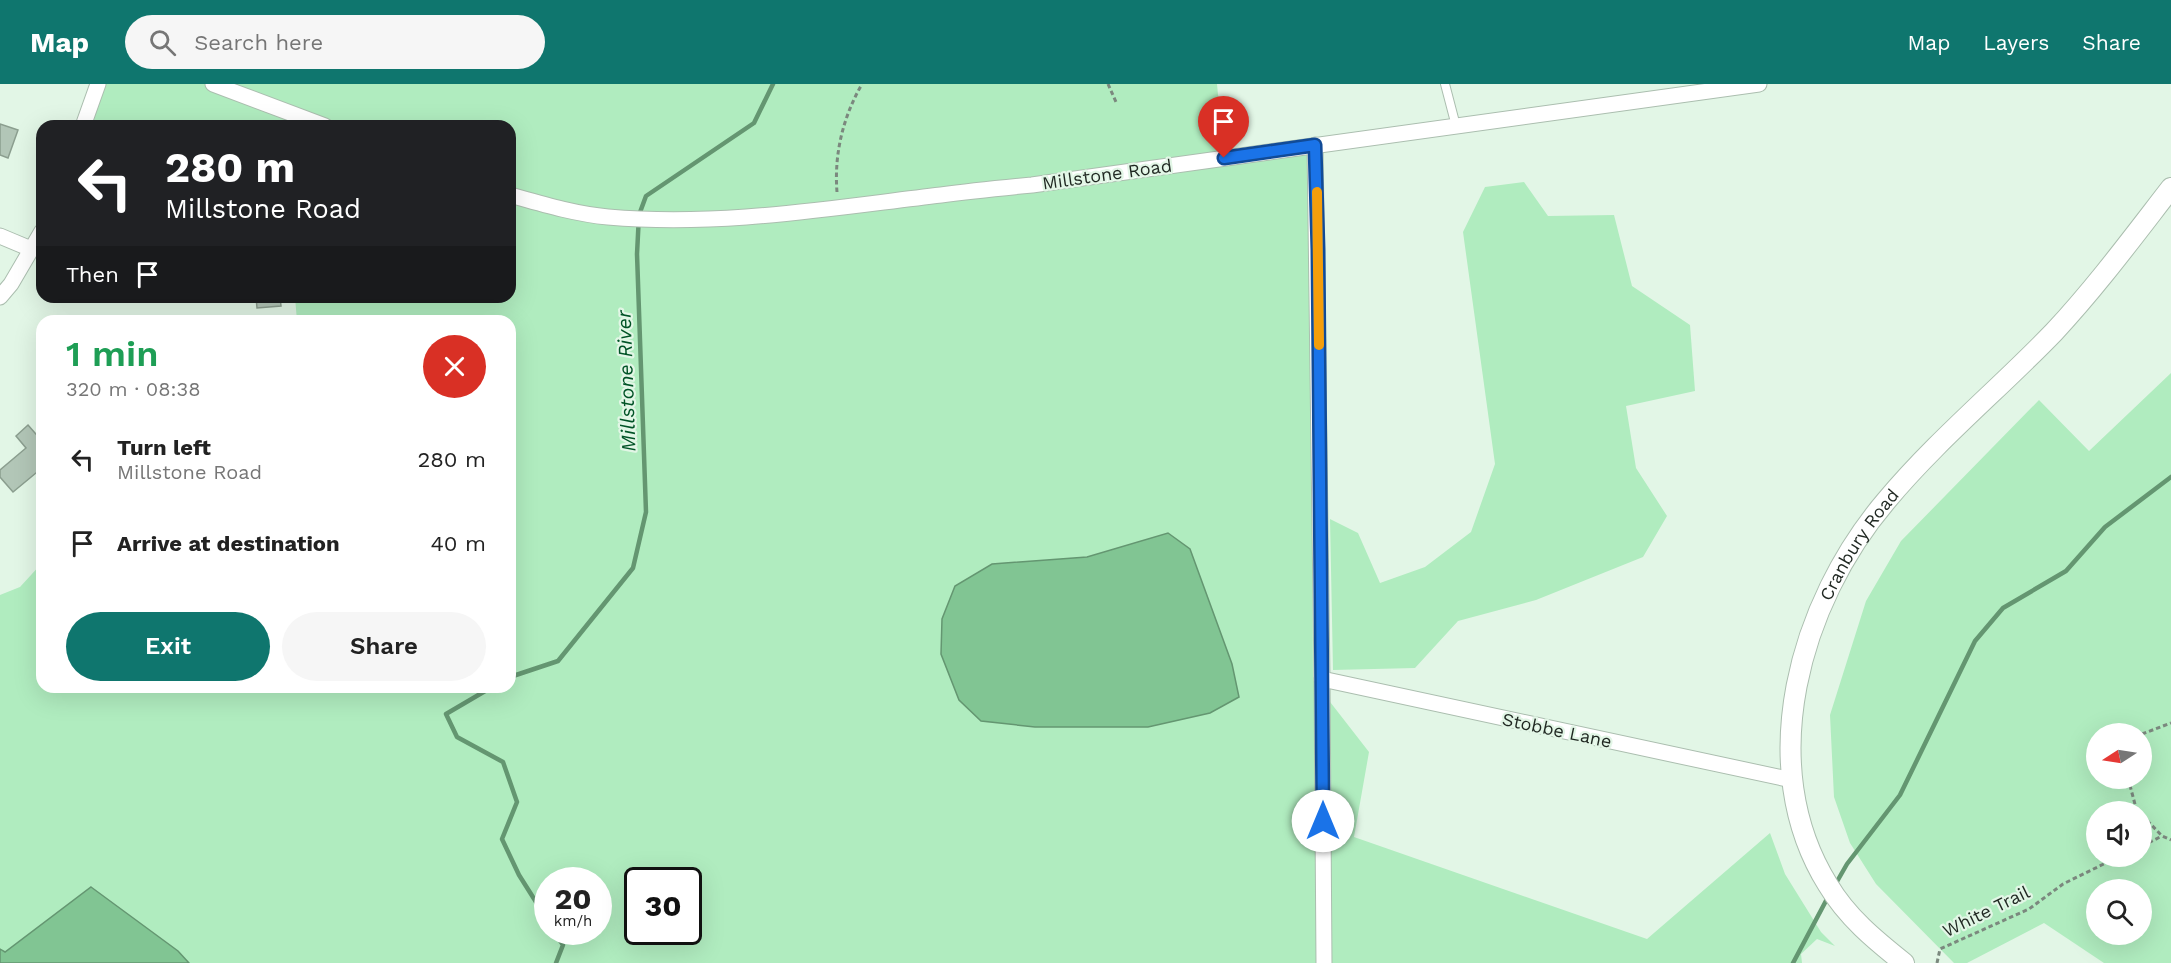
<!DOCTYPE html>
<html lang="en">
<head>
<meta charset="utf-8">
<style>
	:root { --surface:#fff; --page:#f6f6f6; --text:#222; --muted:#767676; --accent:#0f766e }
	body { margin:0; font-family:"Work Sans",sans-serif; background:var(--page); color:var(--text); height:100vh; display:flex; flex-direction:column; font-size:22px; white-space:nowrap }
	* { box-sizing:border-box; margin:0 }
	p { font-size:20px; color:var(--muted) }
	.icon { flex:none; width:33px; height:33px; fill:none; stroke:currentColor; stroke-width:2; stroke-linecap:round; stroke-linejoin:round }
	.map { position:relative; flex:1; overflow:hidden }
	.panel { position:absolute; left:36px; top:231px; width:480px; height:378px; display:flex; flex-direction:column; background:var(--surface); border-radius:18px; box-shadow:0 6px 24px #0002 }
	.panel>* { flex:none }
	.guide { position:absolute; left:36px; top:36px; width:480px; height:183px; border-radius:18px; box-shadow:0 6px 24px #0002; background:#202124; color:#fff; overflow:hidden }
	.needle { width:39px; rotate:258deg }
	.buttons { position:absolute; left:2086px; top:639px; display:grid; gap:12px }
	.buttons a { display:grid; place-items:center; width:66px; height:66px; border-radius:50%; background:var(--surface); box-shadow:0 6px 24px #0002; font-size:30px }
	.speed { position:absolute; left:534px; top:783px; display:flex; gap:12px; font-size:30px; font-weight:700; text-align:center }
	.speed>* { display:grid; place-content:center; width:78px; height:78px; border-radius:50%; background:var(--surface); box-shadow:0 6px 24px #0002; line-height:1 }
	.speed small { font-size:15px; font-weight:400 }
	.speed .limit { border:3px solid #111; border-radius:9px; background:#fff; color:#111 }
	.pin { position:absolute; display:grid; place-items:center; width:51px; height:51px; color:#fff; margin:-62px -26px; border-radius:50% 50% 50% 0; rotate:-45deg; box-shadow:0 0 6px #0007 }
	.pin .icon { rotate:45deg }
	.me { position:absolute; width:66px; margin:-33px; rotate:0deg; stroke-linejoin:round; filter:drop-shadow(0 0 4px #0008) }
	.turn { display:flex; align-items:center; gap:21px; height:126px; padding:0 30px; font-size:27px }
	.turn .icon { width:78px; height:78px; stroke-width:2.5 }
	.turn b { display:block; font-size:42px; line-height:51px }
	.then { display:flex; align-items:center; height:57px; padding:0 30px; background:#0003; gap:12px; font-size:22px }
	.round { display:grid; place-items:center; flex:none; width:63px; height:63px; border-radius:32px; background:var(--page) }
	.summary { display:flex; align-items:center; justify-content:space-between; height:102px; padding:0 30px }
	h1 { font-size:36px; font-weight:600; line-height:45px; color:#1e9e55 }
	.action { display:flex; gap:12px; margin-top:auto; padding:12px 30px }
	.action a { flex:1; height:69px; border-radius:36px; background:var(--accent); color:#fff; font-size:24px; font-weight:600; line-height:69px; text-align:center }
	.action a+a { background:var(--page); color:var(--text) }
	ul { padding:0; list-style:none }
	li { display:flex; align-items:center; gap:18px; height:84px; padding:0 30px }
	li div { flex:1 }
	li b { display:block; font-size:22px }
	li em { font-style:normal }
	header { display:flex; align-items:center; gap:36px; box-sizing:border-box; height:84px; padding:0 30px; background:var(--accent); color:#fff }
	header strong { font-size:28px }
	nav { display:flex; gap:33px; margin-inline-start:auto; font-size:21px }
	.search { width:420px; height:54px; background:var(--page); display:flex; align-items:center; gap:15px; box-sizing:border-box; padding:0 21px; border-radius:33px; color:var(--muted); font-size:22px }
	.map>svg:first-child { display:block }
</style>
</head>
<body>
<header>
<strong>Map</strong>
<div class="search"><svg class="icon" aria-label="search" viewBox="0 0 24 24"><circle cx="10" cy="10" r="6"/><path d="M15 15l6 6"/></svg>Search here</div>
<nav><a>Map</a><a>Layers</a><a>Share</a></nav>
</header>
<div class="map">
<svg width="2171" height="879" viewBox="0 0 2171 879">
	<rect width="100%" height="100%" fill="#e2f6e6"/>
	<g fill="#b0ecbf" fill-rule="evenodd">
		<path d="M106,0H1217L1224,73L1310,61L1313,596L1369,668L1354,753L1647,855L1770,749L1785,790L1821,848L1835,862L1817,855L1801,870L1802,879H189L178,867L91,803L5,868L0,865V511L20,503L42,479V603H510V237H297L295,213H510V42H91ZM548,796H598V848H548ZM638,796H688V848H638Z"/>
		<polygon points="1524,98 1548,132 1614,131 1632,202 1690,241 1695,307 1626,322 1636,384 1667,432 1643,473 1536,516 1458,537 1415,584 1333,586 1330,435 1358,449 1380,499 1425,483 1471,448 1495,380 1463,148 1485,103"/>
		<path d="M2171,289V879H2104L2044,839L1967,879H1954L1876,800L1850,759L1834,713L1830,631L1866,517L1901,457L2039,316L2089,367ZM2097,650H2142V694H2097ZM2097,728H2142V772H2097ZM2097,806H2142V850H2097Z"/>
	</g>
	<g fill="#81c593" stroke="#649671" stroke-width="1.5">
		<polygon points="1168,449 1190,465 1232,580 1239,613 1210,629 1148,643 1035,643 981,637 959,616 941,570 942,535 955,502 992,480 1087,473"/>
		<polygon points="91,803 178,867 189,879 0,879 0,865 5,868"/>
	</g>
	<g fill="none" stroke-linecap="round" stroke-linejoin="round">
		<g stroke="#649671" stroke-width="4.5">
			<polyline points="510,593 558,577 633,484 646,428 637,170 639,131 646,112 754,39 773,0"/>
			<polyline points="492,603 446,630 457,653 503,678 517,718 502,755 519,791 548,837"/>
			<polyline points="1835,801 1847,780 1900,711 1975,557 2003,524 2066,487 2105,443 2171,393"/>
			<polyline points="554,848 563,861 556,879"/>
			<polyline points="1793,879 1828,813"/>
		</g>
	</g>
	<g fill="#b2c6b7" stroke="#8b9e8f" stroke-width="1.5">
		<polygon points="0,40 18,46 8,74 0,71"/>
		<polygon points="256,213 280,213 281,222 257,224"/>
		<polygon points="28,341 42,357 42,384 13,408 0,393 0,386 26,364 16,352"/>
	</g>
	<g fill="none" stroke-linecap="round" stroke-linejoin="round">
		<g stroke="#abbeaf" stroke-width="10">
			<polyline id="service" points="1445,0 1456,42"/>
		</g>
		<g stroke="#abbeaf" stroke-width="17">
			<g id="minor">
				<polyline points="213,0 325,42"/>
				<polyline points="83,42 98,0"/>
				<polyline points="1315,61 1322,595 1324,879"/>
				<path d="M510,111C542,120 575,130 608,133C720,143 830,124 941,111C971,107 1001,104 1032,101L1759,0"/>
				<polyline points="0,152 31,165"/>
				<polyline points="0,213 11,200 42,147"/>
				<polyline points="1322,595 1792,696"/>
			</g>
		</g>
		<g stroke="#abbeaf" stroke-width="22">
			<g id="tertiary">
				<path id="s1" d="M1904,879C1875,856 1847,833 1828,801C1753,681 1800,518 1886,417C1937,356 1999,305 2054,248C2096,203 2133,153 2171,104"/>
			</g>
		</g>
		<g stroke="#7b887e" stroke-width="3" stroke-dasharray="4.5 3" stroke-linecap="butt">
			<polyline points="1108,0 1116,18"/>
			<path d="M837,108C834,70 843,33 862,0"/>
			<polyline points="2142,650 2171,639"/>
			<polyline points="2128,694 2136,724 2139,728"/>
			<polyline points="2142,731 2162,752 2171,756"/>
			<polyline points="2142,762 2162,752"/>
			<polyline points="1937,879 1940,865 2029,825 2063,800 2120,772"/>
		</g>
		<use href="#service" stroke="#fff" stroke-width="8"/>
		<use href="#minor" stroke="#fff" stroke-width="15"/>
		<use href="#tertiary" stroke="#fff" stroke-width="20"/>
	</g>
	<g fill="none" stroke-linecap="round" stroke-linejoin="round">
		<g stroke="#114b97" stroke-width="15">
			<polyline id="route" points="1224,74 1315,61 1318,166 1323,737"/>
		</g>
		<use href="#route" stroke="#1a73e8" stroke-width="10"/>
		<polyline stroke="#f59e0b" stroke-width="10" points="1317,108 1319,261"/>
	</g>
	<g text-anchor="middle" dominant-baseline="central" stroke-width="4.5" stroke-linejoin="round" paint-order="stroke">
		<g font-size="18" fill="#1f2721" stroke="#e2f6e6">
			<text transform="translate(1107 90) rotate(-8)">Millstone Road</text>
			<text stroke="none"><textPath href="#s1" startOffset="472">Cranbury Road</textPath></text>
			<text transform="translate(1557 646) rotate(12)">Stobbe Lane</text>
			<text transform="translate(1986 827) rotate(-26)">White Trail</text>
		</g>
		<g font-size="20" font-style="italic" fill="#005326" stroke="#e2f6e6">
			<text transform="translate(626 297) rotate(-92)">Millstone River</text>
		</g>
	</g>
</svg>
<div class="buttons">
<a><svg class="needle" viewBox="-14 -14 28 28"><path d="M0-13l5 13h-10z" fill="#e53935"/><path d="M0 13l5-13h-10z" fill="#767676"/></svg></a>
<a><svg class="icon" aria-label="sound" viewBox="0 0 24 24"><path d="M4 9h4l5-4v14l-5-4H4zM17 9q2 3 0 6"/></svg></a>
<a><svg class="icon" aria-label="search" viewBox="0 0 24 24"><circle cx="10" cy="10" r="6"/><path d="M15 15l6 6"/></svg></a>
</div>
<div class="speed"><div>20<small>km/h</small></div><div class="limit">30</div></div>
<div class="pin" style="left:1224px;top:74px;background:#d93025"><svg class="icon" aria-label="arrive" viewBox="0 0 24 24"><path d="M6 21V4h12l-3 4 3 4H6"/></svg></div>
<svg class="me" style="left:1323px;top:737px" viewBox="-20 -20 40 40"><circle r="19" fill="#fff"/><path d="M0-13L10 11 0 6-10 11z" fill="#1a73e8"/></svg>
<div class="guide">
<div class="turn"><svg class="icon" aria-label="left" viewBox="0 0 24 24"><path d="M17 20v-9H6M10 6l-5 5 5 5"/></svg><div><b>280 m</b>Millstone Road</div></div>
<div class="then">Then<svg class="icon" aria-label="arrive" viewBox="0 0 24 24"><path d="M6 21V4h12l-3 4 3 4H6"/></svg></div>
</div>
<section class="panel">
<div class="summary"><div><h1>1 min</h1><p>320 m · 08:38</p></div><a class="round" style="background:#d93025;color:#fff"><svg class="icon" aria-label="close" viewBox="0 0 24 24"><path d="M6 6l12 12M18 6L6 18"/></svg></a></div>
<ul>
<li><svg class="icon" aria-label="left" viewBox="0 0 24 24"><path d="M17 20v-9H6M10 6l-5 5 5 5"/></svg><div><b>Turn left</b><p>Millstone Road</p></div><em>280 m</em></li>
<li><svg class="icon" aria-label="arrive" viewBox="0 0 24 24"><path d="M6 21V4h12l-3 4 3 4H6"/></svg><div><b>Arrive at destination</b></div><em>40 m</em></li>
</ul>
<div class="action"><a>Exit</a><a>Share</a></div>
</section>
</div>
</body>
</html>
